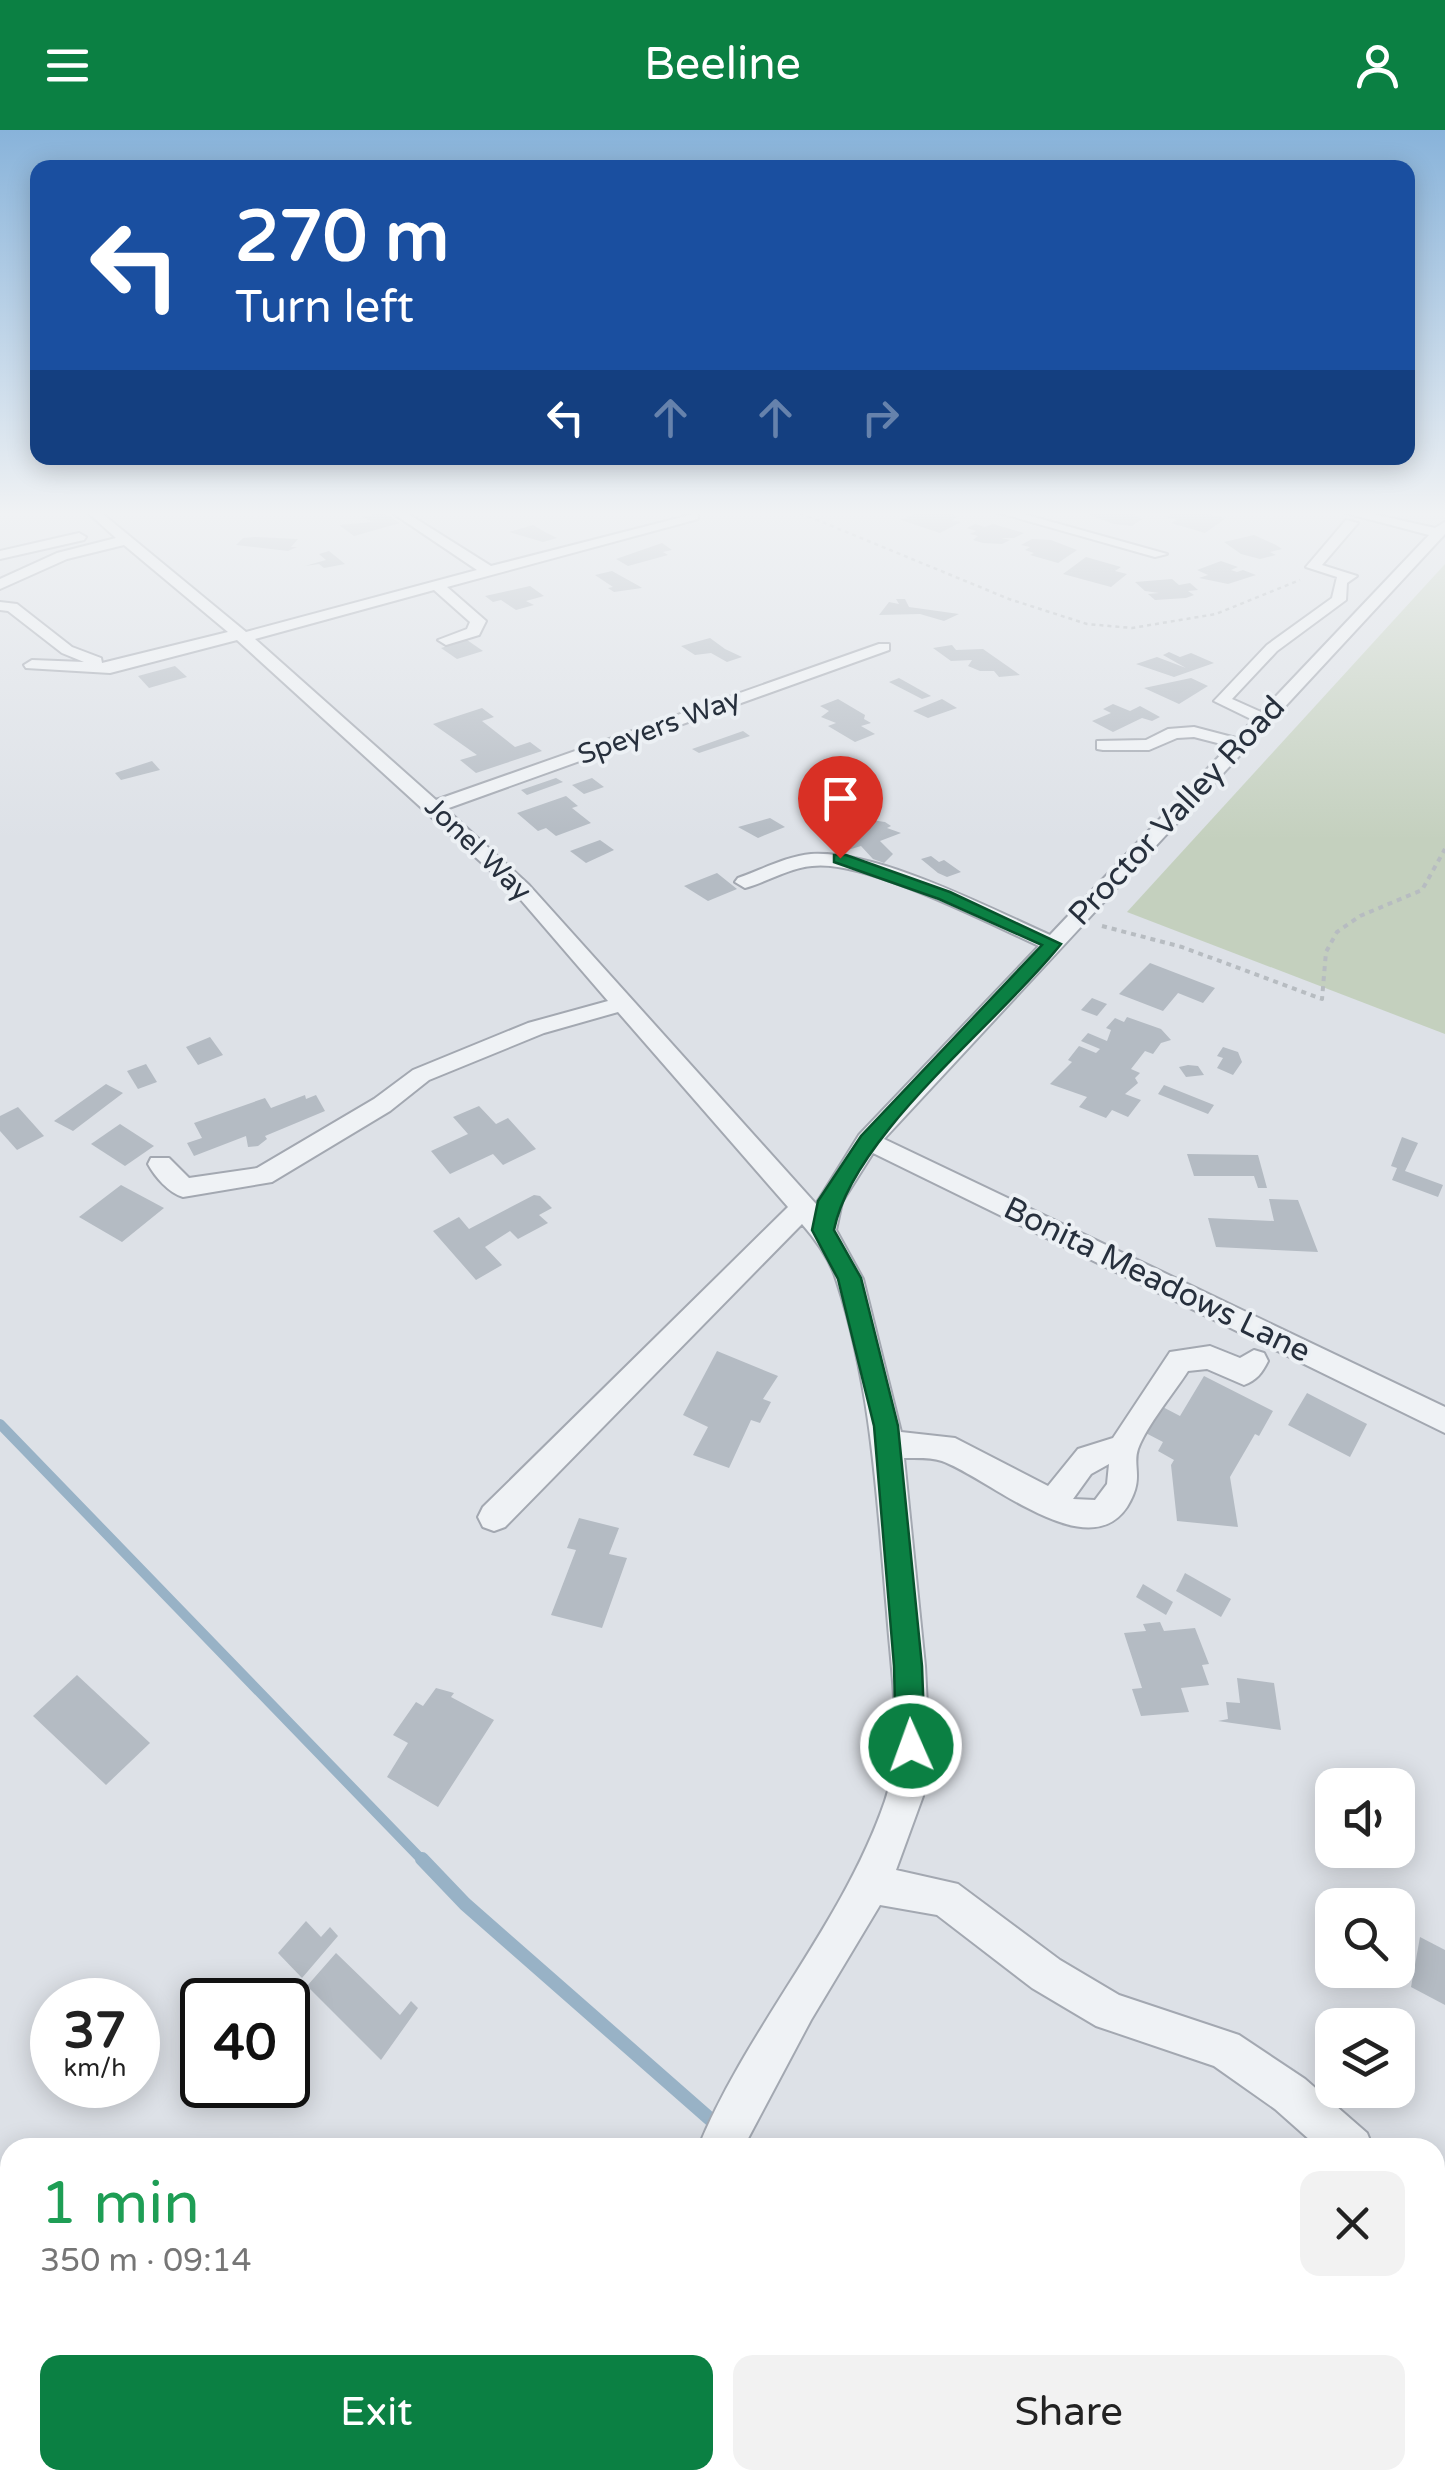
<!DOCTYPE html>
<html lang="en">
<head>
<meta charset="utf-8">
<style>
	:root { --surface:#fff; --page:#f2f2f2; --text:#222; --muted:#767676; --accent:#0b8043 }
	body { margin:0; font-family:"Varela Round",sans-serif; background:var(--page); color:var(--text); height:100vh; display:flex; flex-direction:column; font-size:38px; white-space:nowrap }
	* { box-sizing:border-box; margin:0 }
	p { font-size:32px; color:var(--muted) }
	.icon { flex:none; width:55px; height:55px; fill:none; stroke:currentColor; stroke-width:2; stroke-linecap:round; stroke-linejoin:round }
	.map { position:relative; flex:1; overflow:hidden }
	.sheet { position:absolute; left:0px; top:2008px; width:1445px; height:352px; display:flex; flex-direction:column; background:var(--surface); border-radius:30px 30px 0 0; box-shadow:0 5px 25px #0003 }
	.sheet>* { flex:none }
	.hud { position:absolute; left:30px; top:30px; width:1385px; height:305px; border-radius:20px; box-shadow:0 5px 25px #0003; background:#1a4fa0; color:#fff; overflow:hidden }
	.controls { position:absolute; left:1315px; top:1638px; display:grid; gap:20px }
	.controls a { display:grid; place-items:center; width:100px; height:100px; border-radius:20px; background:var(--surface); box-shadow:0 5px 25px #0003; font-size:50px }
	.speed { position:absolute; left:30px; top:1848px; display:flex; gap:20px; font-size:50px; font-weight:700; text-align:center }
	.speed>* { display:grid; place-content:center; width:130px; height:130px; border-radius:50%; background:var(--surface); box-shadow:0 5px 25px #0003; line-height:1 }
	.speed small { font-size:25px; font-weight:400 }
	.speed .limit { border:5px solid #111; border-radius:15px; background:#fff; color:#111 }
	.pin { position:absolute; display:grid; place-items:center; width:85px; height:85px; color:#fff; margin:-102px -42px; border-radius:50% 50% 50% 0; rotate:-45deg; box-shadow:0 0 10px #0007 }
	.pin .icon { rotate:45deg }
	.me { position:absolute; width:110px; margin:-55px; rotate:358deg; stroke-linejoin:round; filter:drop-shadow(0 0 8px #0008) }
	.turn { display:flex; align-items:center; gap:35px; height:210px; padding:0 40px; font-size:45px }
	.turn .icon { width:130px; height:130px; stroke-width:2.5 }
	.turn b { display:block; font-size:70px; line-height:85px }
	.lanes { display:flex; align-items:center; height:95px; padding:0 40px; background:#0003; justify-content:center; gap:50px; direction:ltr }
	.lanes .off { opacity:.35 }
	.round { display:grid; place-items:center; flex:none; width:105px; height:105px; border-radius:20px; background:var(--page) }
	.overview { display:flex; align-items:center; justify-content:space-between; height:170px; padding:0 40px }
	h1 { font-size:60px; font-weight:600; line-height:75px; color:#1e9e55 }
	.cta { display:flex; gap:20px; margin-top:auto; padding:20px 40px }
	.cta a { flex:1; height:115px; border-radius:20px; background:var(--accent); color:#fff; font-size:40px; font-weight:600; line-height:115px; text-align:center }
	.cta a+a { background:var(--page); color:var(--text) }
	header { display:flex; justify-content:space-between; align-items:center; height:130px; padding:0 40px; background:var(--accent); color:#fff; font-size:45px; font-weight:600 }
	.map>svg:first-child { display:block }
</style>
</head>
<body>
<header><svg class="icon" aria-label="menu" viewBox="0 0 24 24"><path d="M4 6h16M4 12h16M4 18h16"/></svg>Beeline<svg class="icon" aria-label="person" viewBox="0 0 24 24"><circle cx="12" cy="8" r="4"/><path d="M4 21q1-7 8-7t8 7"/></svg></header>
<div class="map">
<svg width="1445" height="2358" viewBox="0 0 1445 2358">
	<rect width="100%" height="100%" fill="#dde1e7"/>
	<polygon fill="#c4d0be" points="1445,434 1445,904 1127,782"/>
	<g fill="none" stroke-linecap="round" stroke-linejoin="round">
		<polyline stroke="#98b2c6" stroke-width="10" points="0,1294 424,1732"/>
		<g stroke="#98b2c6" stroke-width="14">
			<polyline points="422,1729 465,1774 718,1996"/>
			<polyline points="1121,2350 1130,2358"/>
		</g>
	</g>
	<g fill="#b4bbc3">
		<polygon points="923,380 945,381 959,386 952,390 961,392 940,403 901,390"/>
		<polygon points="1097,380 1134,380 1130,382 1142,389 1132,396 1114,394 1089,385"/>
		<polygon points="1177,380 1191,380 1226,388 1205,403 1171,393 1177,390 1166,387"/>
		<polygon points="382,382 400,393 354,406 339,395 372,392 363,387"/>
		<polygon points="975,394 985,397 993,394 1024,403 1014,408 1001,408 1010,410 1002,414 983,413 973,410 978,406 970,404 976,401 967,398"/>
		<polygon points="533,395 545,402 557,408 543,412 509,402"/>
		<polygon points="1254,405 1276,415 1282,419 1270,422 1276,425 1260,429 1241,424 1224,412"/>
		<polygon points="255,407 298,409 291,417 297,417 288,421 236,415 243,408"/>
		<polygon points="1032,409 1051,410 1077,420 1058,433 1030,425 1034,423 1025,420 1030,417 1021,415"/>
		<polygon points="662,413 672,420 663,422 668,425 628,436 616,429"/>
		<polygon points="329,421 345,434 324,438 319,434 305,436 326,430 319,424"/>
		<polygon points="1086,427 1121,437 1115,441 1127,444 1111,457 1063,444"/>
		<polygon points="1221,431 1238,437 1231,440 1237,442 1243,440 1256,445 1228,454 1199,448 1208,445 1197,440"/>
		<polygon points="612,441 639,456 642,458 614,462 608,458 613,457 595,445"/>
		<polygon points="1172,449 1179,455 1190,453 1198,460 1188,461 1194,465 1186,468 1155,470 1148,464 1159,463 1145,461 1135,452"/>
		<polygon points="530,456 544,466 526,471 534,475 516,480 501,470 493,472 485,466"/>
		<polygon points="896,469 905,469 909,477 959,484 944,491 920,484 879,485 889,472 899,474"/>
		<polygon points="710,508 725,519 742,527 727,532 711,523 695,525 681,516"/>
		<polygon points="467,510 483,521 457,529 441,518"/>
		<polygon points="952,515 956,520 983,519 1020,545 999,547 994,541 980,541 968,536 972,530 951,531 933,518"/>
		<polygon points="1169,522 1180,527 1191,523 1214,533 1174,547 1136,534 1157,527 1186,538 1163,525"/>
		<polygon points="175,536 187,547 149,558 138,546"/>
		<polygon points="899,548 931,566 922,569 889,552"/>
		<polygon points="1191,548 1208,556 1179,574 1144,558"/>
		<polygon points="838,569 865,585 864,589 871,593 861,596 875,604 855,612 828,596 836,593 821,587 829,581 820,576"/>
		<polygon points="942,569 957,578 928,588 913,581"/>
		<polygon points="1113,574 1130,581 1140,576 1160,587 1152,591 1142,588 1113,602 1092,591 1111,583 1103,579"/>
		<polygon points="482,578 494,587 482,591 515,617 530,612 542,621 476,643 460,630 477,625 433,594"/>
		<polygon points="743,601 750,606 699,623 692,619"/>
		<polygon points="152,631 160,640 121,650 115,643"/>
		<polygon points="556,648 563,652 527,665 521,660"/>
		<polygon points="592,648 604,657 584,664 572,655"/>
		<polygon points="566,666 578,676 572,678 591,693 556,706 546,698 538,701 517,683"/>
		<polygon points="835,686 855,697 871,690 885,692 891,696 887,698 901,703 880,711 893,724 884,733 873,729 861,716 848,720 839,712 846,709 822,691"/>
		<polygon points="770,688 785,697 758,708 738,697"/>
		<polygon points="600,710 614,720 586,733 570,721"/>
		<polygon points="931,726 939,732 944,730 961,742 947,747 938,743 921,729"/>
		<polygon points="717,743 737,759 708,771 684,756"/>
		<polygon points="1150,833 1215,858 1203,873 1178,863 1163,881 1119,864"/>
		<polygon points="1092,868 1107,874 1097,886 1081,880"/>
		<polygon points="1127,887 1161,899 1171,910 1161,913 1153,924 1145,921 1131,939 1140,943 1135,948 1138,953 1125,964 1141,970 1128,987 1112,980 1106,988 1079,977 1087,967 1050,954 1072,932 1068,930 1079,916 1096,923 1100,919 1081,911 1088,903 1107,911 1111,900 1106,898 1115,888 1124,892"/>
		<polygon points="210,907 223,925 198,935 186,917"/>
		<polygon points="1223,917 1238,922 1242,932 1233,945 1217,938 1223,928 1217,926"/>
		<polygon points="146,934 157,952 138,959 127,941"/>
		<polygon points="1188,935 1198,936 1204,945 1186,947 1179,937"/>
		<polygon points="106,954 123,963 73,1001 54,991"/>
		<polygon points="1164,955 1214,975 1208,984 1158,964"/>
		<polygon points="305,965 306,969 316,965 325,981 265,1006 267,1009 258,1016 248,1017 246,1006 194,1026 187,1013 202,1008 194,993 265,968 271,978"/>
		<polygon points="479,976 496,994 508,988 536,1019 503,1035 493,1024 450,1044 431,1021 468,1004 453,987"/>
		<polygon points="18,977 44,1006 17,1020 0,1001 0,986"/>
		<polygon points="120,994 154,1016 125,1036 91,1014"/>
		<polygon points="1402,1007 1418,1013 1405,1041 1443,1055 1438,1067 1392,1050 1397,1038 1391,1036"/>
		<polygon points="1187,1024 1258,1025 1267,1058 1258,1058 1254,1046 1194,1046"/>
		<polygon points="121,1055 164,1078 122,1112 79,1087"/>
		<polygon points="534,1065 540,1066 552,1078 539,1085 548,1093 518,1109 510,1101 485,1117 502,1135 476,1150 433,1101 459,1087 469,1099"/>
		<polygon points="1269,1069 1298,1070 1318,1122 1216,1117 1208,1088 1274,1091"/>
		<polygon points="717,1221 778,1246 763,1269 771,1272 760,1293 751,1290 729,1338 693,1325 708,1297 683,1285"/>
		<polygon points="1204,1246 1273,1281 1259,1306 1255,1304 1230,1347 1238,1397 1177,1391 1171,1335 1174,1330 1158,1321 1163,1312 1140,1300 1157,1274 1180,1286"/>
		<polygon points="1307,1263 1367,1294 1350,1327 1288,1295"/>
		<polygon points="579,1388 619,1398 609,1424 627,1428 602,1498 551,1485 576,1420 567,1418"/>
		<polygon points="1185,1443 1231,1469 1221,1487 1176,1461"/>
		<polygon points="1143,1454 1173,1472 1166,1485 1136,1467"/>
		<polygon points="1160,1492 1164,1501 1195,1498 1209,1534 1202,1535 1209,1555 1181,1558 1189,1582 1141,1586 1132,1559 1142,1558 1124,1503 1146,1501 1143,1494"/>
		<polygon points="77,1545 150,1613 106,1655 33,1586"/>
		<polygon points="1237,1548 1274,1553 1281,1600 1218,1591 1228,1589 1226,1572 1240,1573"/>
		<polygon points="436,1558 454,1563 451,1567 494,1590 438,1677 387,1647 408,1613 393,1605 416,1572 423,1576"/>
		<polygon points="306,1791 321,1807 330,1797 338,1806 302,1848 278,1823"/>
		<polygon points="1420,1807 1445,1820 1445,1875 1411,1857"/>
		<polygon points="336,1823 400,1885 411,1871 418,1878 381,1930 307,1856"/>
		<polygon points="260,2350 343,2350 351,2358 255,2358"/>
	</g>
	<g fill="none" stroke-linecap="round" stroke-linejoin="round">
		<g stroke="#a3a8b1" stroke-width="4">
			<g id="minor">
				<path d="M85,380H98L246,502L477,440L388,380H402L491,436L698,383V389L447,457L486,491L479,505L446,515L438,510L467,499L470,492L434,460L255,509L436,670L879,514H889V520L446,679L529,755L816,1074L859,1005L1039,816C988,793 864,729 812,736C789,738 767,752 745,758L735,752L738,748C761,740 787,726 811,724C878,720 987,777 1050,805L1229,616L1194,607L1177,608L1149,620H1103L1097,619V611L1146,610L1168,599L1194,597L1236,608L1253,590L1214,571L1267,515L1332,468L1337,447L1306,437L1346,390L1358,393L1322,435L1357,446L1347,453L1346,470L1277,521L1232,569L1261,582L1429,405L1334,380H1355L1435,398L1445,392V404L884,1009L1445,1277V1303L873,1023L842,1072L836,1100L863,1149L901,1302L955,1308L1048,1356L1078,1319L1113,1308L1170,1222L1210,1216L1240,1228L1254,1220L1264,1223L1268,1231C1262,1243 1257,1250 1244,1255L1207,1239L1188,1241C1174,1263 1147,1295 1138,1319C1132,1337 1145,1348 1127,1377C1087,1437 989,1348 942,1331C931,1327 916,1328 904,1328L925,1536L929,1616L923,1666L896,1740L958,1754L1060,1830L1119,1865L1239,1905L1305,1949L1367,2003L1373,2018H1319L1275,1979L1214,1936L1096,1896L1032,1858L937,1785L880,1775L811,1890L743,2018H698C748,1896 842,1796 885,1671C904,1614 891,1540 887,1482C877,1371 872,1259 837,1152C831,1131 816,1110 802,1094L505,1397L494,1401L483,1397L478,1387L483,1377L788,1077L618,882L544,903L429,950L390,981L272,1052L183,1067C169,1063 155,1047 148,1034L151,1028H169L189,1048L257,1038L374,969L413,940L528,893L608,871L515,763L237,510L110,543L26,538L24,535L32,530L84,532L62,523L8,481L0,480V472L17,474L72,517L101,528L102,533L228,502L124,415L67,429L0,459V449L57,423L116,408ZM1109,1334L1107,1354L1095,1370L1073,1369L1091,1344Z"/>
				<polygon points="989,380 1009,380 1167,424 1155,427"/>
				<polygon points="79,403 86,407 84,410 0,429 0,421"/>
				<polygon points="1435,2066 1445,2070 1445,2119 1435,2115"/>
				<polygon points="0,2268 10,2272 10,2330 0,2326"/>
				<polygon points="18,2350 69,2350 72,2358 21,2358"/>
				<polygon points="503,2350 553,2350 550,2358 500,2358"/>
			</g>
		</g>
		<g stroke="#b7bcc1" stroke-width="2.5" stroke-dasharray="4 4" stroke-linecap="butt">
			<polyline points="793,380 1009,469 1087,494 1132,498 1216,484 1300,450"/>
			<polyline points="1308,380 1324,384"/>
		</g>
		<polyline stroke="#b7bcc1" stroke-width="4" stroke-dasharray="5 5" stroke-linecap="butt" points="1102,796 1182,817 1322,869 1326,822 1337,802 1360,786 1422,760 1445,719"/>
		<use href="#minor" fill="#eff2f5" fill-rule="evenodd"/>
	</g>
	<linearGradient id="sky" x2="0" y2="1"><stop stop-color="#88b3da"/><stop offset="0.54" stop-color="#f0f2f4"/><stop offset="1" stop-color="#f0f2f4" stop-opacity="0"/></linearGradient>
	<rect width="1445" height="710" fill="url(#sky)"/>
	<path fill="#0b8043" stroke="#07532c" stroke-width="2.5" d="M834,725H846L950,762L1061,814C998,894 853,1004 834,1100L861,1148L898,1296L922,1536L925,1616L921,1627L911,1631L900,1627L896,1616L894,1536L874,1296L838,1149L812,1100L818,1071L861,1006L1042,815L939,769L834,732Z"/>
	<g text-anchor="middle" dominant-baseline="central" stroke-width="8" stroke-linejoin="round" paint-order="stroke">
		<g font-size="28" fill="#27303d" stroke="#ecf0f4">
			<text transform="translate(659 597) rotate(-20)">Speyers Way</text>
			<text transform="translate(478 719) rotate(44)">Jonel Way</text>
		</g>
		<g font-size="32" fill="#27303d" stroke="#ecf0f4">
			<text transform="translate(1177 681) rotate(-47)">Proctor Valley Road</text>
			<text transform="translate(1157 1150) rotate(26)">Bonita Meadows Lane</text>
		</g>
	</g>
</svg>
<div class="controls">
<a><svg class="icon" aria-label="sound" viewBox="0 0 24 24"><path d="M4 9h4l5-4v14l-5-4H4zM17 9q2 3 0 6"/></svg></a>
<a><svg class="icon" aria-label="search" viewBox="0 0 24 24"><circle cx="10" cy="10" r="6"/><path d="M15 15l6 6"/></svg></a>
<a><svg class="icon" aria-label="layers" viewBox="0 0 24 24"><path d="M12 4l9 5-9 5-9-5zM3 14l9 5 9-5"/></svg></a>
</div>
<div class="speed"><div>37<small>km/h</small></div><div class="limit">40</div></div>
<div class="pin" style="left:840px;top:728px;background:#d93025"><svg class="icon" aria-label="arrive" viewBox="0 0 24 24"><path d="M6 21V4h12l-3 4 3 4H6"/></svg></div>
<svg class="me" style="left:911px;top:1616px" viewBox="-20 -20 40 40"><circle r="17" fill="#0b8043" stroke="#fff" stroke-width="3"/><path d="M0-11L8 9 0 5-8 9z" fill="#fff"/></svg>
<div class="hud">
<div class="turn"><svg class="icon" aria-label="left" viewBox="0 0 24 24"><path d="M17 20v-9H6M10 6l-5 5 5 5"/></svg><div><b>270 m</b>Turn left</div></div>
<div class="lanes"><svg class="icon" aria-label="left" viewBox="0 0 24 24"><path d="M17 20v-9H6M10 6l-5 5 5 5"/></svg><svg class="icon off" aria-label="ahead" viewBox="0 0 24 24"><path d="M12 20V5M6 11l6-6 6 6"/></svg><svg class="icon off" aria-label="ahead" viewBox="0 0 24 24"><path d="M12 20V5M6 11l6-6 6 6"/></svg><svg class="icon off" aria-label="right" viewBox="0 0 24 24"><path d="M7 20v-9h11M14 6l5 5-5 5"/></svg></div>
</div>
<section class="sheet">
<div class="overview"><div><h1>1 min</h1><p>350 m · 09:14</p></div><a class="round"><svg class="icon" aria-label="close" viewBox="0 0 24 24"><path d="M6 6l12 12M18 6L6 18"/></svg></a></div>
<div class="cta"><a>Exit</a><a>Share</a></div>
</section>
</div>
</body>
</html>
